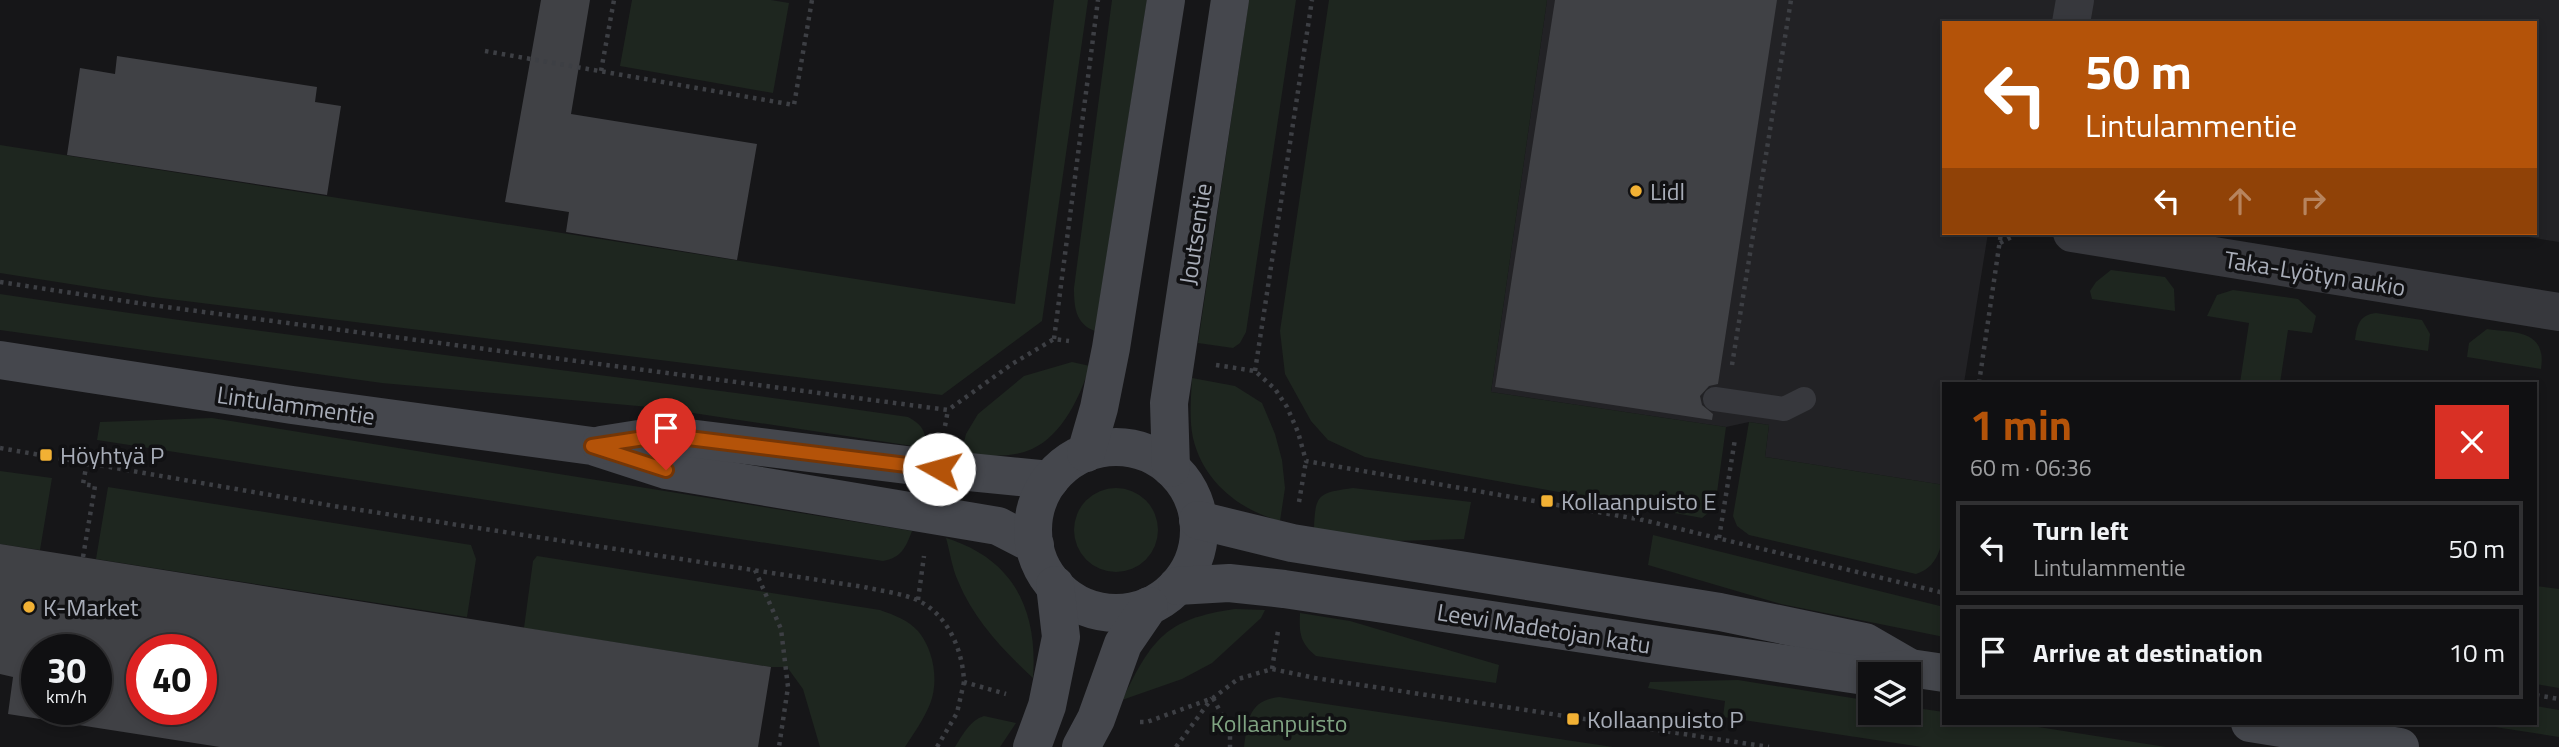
<!DOCTYPE html>
<html lang="en">
<head>
<meta charset="utf-8">
<style>
	:root { --surface:#101012; --page:#1e1e20; --text:#f1f3f6; --muted:#9c9d9f; --line:#303032; --accent:#b45309 }
	body { margin:0; font-family:"Titillium Web",sans-serif; background:var(--page); color:var(--text); height:100vh; display:flex; flex-direction:column; font-size:26px; white-space:nowrap }
	* { box-sizing:border-box; margin:0 }
	p { font-size:23px; color:var(--muted) }
	.icon { flex:none; width:38px; height:38px; fill:none; stroke:currentColor; stroke-width:2; stroke-linecap:round; stroke-linejoin:round }
	.map { position:relative; flex:1; overflow:hidden }
	.side { position:absolute; left:1942px; top:382px; width:595px; height:343px; display:flex; flex-direction:column; background:var(--surface); border-radius:0px; box-shadow:0 4px 10px #0003,0 0 0 2px var(--line) }
	.side>* { flex:none }
	.guide { position:absolute; left:1942px; top:21px; width:595px; height:214px; border-radius:0px; box-shadow:0 4px 10px #0003,0 0 0 2px var(--line); background:#b45309; color:#fff; overflow:hidden }
	.buttons { position:absolute; left:1858px; top:662px; display:grid; gap:14px }
	.buttons a { display:grid; place-items:center; width:63px; height:63px; border-radius:0px; background:var(--surface); box-shadow:0 4px 10px #0003,0 0 0 2px var(--line); font-size:35px }
	.speed { position:absolute; left:21px; top:634px; display:flex; gap:14px; font-size:35px; font-weight:700; text-align:center }
	.speed>* { display:grid; place-content:center; width:91px; height:91px; border-radius:50%; background:var(--surface); box-shadow:0 4px 10px #0003,0 0 0 2px var(--line); line-height:1 }
	.speed small { font-size:18px; font-weight:400 }
	.speed .limit { border:10px solid #d22; background:#fff; color:#111 }
	.pin { position:absolute; display:grid; place-items:center; width:60px; height:60px; color:#fff; margin:-72px -30px; border-radius:50% 50% 50% 0; rotate:-45deg; box-shadow:0 0 7px #0007 }
	.pin .icon { rotate:45deg }
	.me { position:absolute; width:77px; margin:-38px; rotate:277deg; stroke-linejoin:round; filter:drop-shadow(0 0 5px #0008) }
	.turn { display:flex; align-items:center; gap:24px; height:147px; padding:0 28px; font-size:32px }
	.turn .icon { width:91px; height:91px; stroke-width:2.5 }
	.turn b { display:block; font-size:49px; line-height:60px }
	.lanes { display:flex; align-items:center; height:66px; padding:0 28px; background:#0003; justify-content:center; gap:35px; direction:ltr }
	.lanes .off { opacity:.35 }
	.round { display:grid; place-items:center; flex:none; width:74px; height:74px; border-radius:0px; background:var(--page) }
	.summary { display:flex; align-items:center; justify-content:space-between; height:119px; padding:0 28px }
	h1 { font-size:42px; font-weight:700; line-height:52px; color:var(--accent) }
	ul { padding:0; list-style:none }
	li { display:flex; align-items:center; gap:21px; height:94px; margin:0 14px 10px; padding:0 14px; border:4px solid var(--line); border-radius:0px }
	li div { flex:1 }
	li b { display:block; font-size:26px }
	li em { font-style:normal }
	.map>svg:first-child { display:block }
</style>
</head>
<body>
<div class="map">
<svg width="2559" height="747" viewBox="0 0 2559 747">
	<rect width="100%" height="100%" fill="#161618"/>
	<polygon fill="#222225" points="1547,0 2559,0 2559,242 2504,233 2536,233 2536,23 1944,23 1944,233 1988,233 1964,383 1944,383 1944,485 1765,457 1769,425 1749,422 1726,427 1491,392"/>
	<g fill="#1e261f">
		<polygon points="632,0 771,0 789,3 773,93 620,66"/>
		<polygon points="1054,0 1088,0 1042,321 942,395 153,297 0,273 0,145 1015,304"/>
		<path d="M1112,0H1147L1095,331C1075,324 1074,306 1074,288Z"/>
		<polygon points="1249,0 1296,0 1246,332 1240,343 1233,348 1198,343"/>
		<polygon points="1329,0 1547,0 1491,392 1726,427 1715,507 1702,518 1365,457 1328,440 1311,421 1285,374 1280,331"/>
		<polygon points="2111,270 2165,277 2174,289 2175,311 2092,299 2090,291 2096,282"/>
		<polygon points="2233,290 2298,299 2316,316 2312,333 2288,330 2280,383 2240,383 2249,323 2207,316 2217,295"/>
		<path d="M0,294C302,340 606,373 908,417C923,425 926,432 926,448L660,408L382,383L0,330Z"/>
		<path d="M2376,313L2422,320L2430,334L2428,351L2355,340C2357,325 2359,315 2376,313Z"/>
		<path d="M2487,329C2516,333 2547,330 2541,369L2467,357L2469,343Z"/>
		<path d="M1072,362L1090,366C1080,396 1063,435 1032,449C1010,459 983,455 961,454L966,434L978,414L1024,376Z"/>
		<path d="M1192,378L1235,386L1262,403L1275,434L1282,460L1285,488L1280,521C1239,510 1203,481 1193,438C1189,419 1191,397 1192,378Z"/>
		<path d="M212,418L912,531C906,547 901,558 883,561L97,440L100,422Z"/>
		<path d="M1749,422L1769,425L1765,457L1944,485C1944,513 1950,565 1916,574L1749,535L1737,526L1733,516Z"/>
		<polygon points="0,471 52,478 40,550 0,544"/>
		<polygon points="108,487 471,545 476,559 467,617 96,559"/>
		<circle cx="1116" cy="530" r="42"/>
		<path d="M1353,488L1471,502L1464,539L1395,541L1314,529C1315,493 1319,493 1353,488Z"/>
		<polygon points="1653,535 1944,607 1944,637 1781,604 1648,565"/>
		<path d="M946,538C1014,559 1038,610 1033,678C1003,650 974,620 958,581C952,568 950,552 946,538Z"/>
		<path d="M537,556L880,610C894,615 908,620 918,631C934,650 939,682 930,704C924,719 914,733 905,747H820L803,689L787,667H771L524,628L533,561Z"/>
		<polygon points="2536,586 2559,589 2559,688 2536,684"/>
		<path d="M1235,609L1265,610L1261,618L1212,663L1182,679L1122,700C1152,639 1165,619 1235,609Z"/>
		<path d="M1300,613L1350,621L1499,665L1496,683L1316,656C1300,643 1299,633 1300,613Z"/>
		<polygon points="1738,680 1871,701 1871,712 1909,712 1909,707 1944,712 1944,723 2012,723 2166,747 1922,747 1723,717 1725,701 1648,688 1650,682"/>
		<path d="M1279,697L1613,747H1244C1248,720 1248,701 1279,697Z"/>
		<polygon points="2536,706 2559,710 2559,737 2469,723 2536,723"/>
		<path d="M984,716L1016,723L1000,747H955C962,736 970,720 984,716Z"/>
	</g>
	<g fill="#404145" fill-rule="evenodd">
		<polygon points="541,0 590,0 571,114 757,144 737,260 566,232 569,212 505,202"/>
		<polygon points="1555,0 1777,0 1718,384 1709,386 1700,396 1702,405 1713,414 1712,420 1495,387"/>
		<polygon points="117,56 317,87 315,102 341,106 327,195 67,155 80,68 115,74"/>
		<path d="M0,544L771,667L758,747H220L8,714L13,677L0,674ZM37,649H96V709H37ZM142,649H201V709H142Z"/>
	</g>
	<g fill="none" stroke-linecap="round" stroke-linejoin="round">
		<g stroke="#3d3f44" stroke-width="4.5" stroke-dasharray="3.5 5" stroke-linecap="butt">
			<polyline points="485,51 794,105 812,0"/>
			<polyline points="601,71 614,0"/>
			<polyline points="2000,243 2019,233"/>
			<polyline points="0,282 151,305 948,410 1012,364 1054,339 1069,341"/>
			<polyline points="1054,339 1098,0"/>
			<polyline points="1216,365 1255,371 1275,389 1287,407 1298,432 1306,461 1643,520 1944,593"/>
			<polyline points="1732,365 1791,0"/>
			<polyline points="1255,371 1312,0"/>
			<polyline points="1979,383 2001,233"/>
			<polyline points="945,426 948,410"/>
			<path d="M0,448L334,506L864,587C881,591 901,593 917,600C948,614 963,651 964,682L1006,694"/>
			<polyline points="1299,502 1306,461"/>
			<polyline points="1719,538 1735,439"/>
			<polyline points="83,557 95,486 83,484 87,462"/>
			<polyline points="755,570 781,629 788,687 779,747"/>
			<polyline points="918,600 924,556"/>
			<polyline points="1272,669 1278,631"/>
			<polyline points="2536,695 2559,699"/>
			<polyline points="1213,698 1230,730 1230,747"/>
			<polyline points="1140,722 1147,722 1213,698 1238,679 1272,669 1315,678 1769,747"/>
			<polyline points="937,747 957,713 964,682"/>
			<polyline points="1176,747 1212,698"/>
		</g>
		<polyline stroke="#37383d" stroke-width="24" points="1715,399 1784,409 1804,399"/>
		<g stroke="#37383d" stroke-width="38">
			<polyline points="2071,23 2075,0"/>
			<polyline points="2072,233 2559,312"/>
		</g>
		<g stroke="#45474d" stroke-width="38">
			<polyline points="0,360 292,405 592,446 666,470 998,526 1035,545"/>
			<polyline points="601,445 664,435 939,469 1050,480"/>
			<circle cx="1116" cy="530" r="83"/>
			<polyline points="1086,453 1099,408 1111,348 1166,0"/>
			<polyline points="1171,468 1169,403 1230,0"/>
			<polyline points="1198,520 1292,543 1720,612 1865,642 1910,668"/>
			<polyline points="1177,586 1229,583 1284,589 1858,675 1910,668 1944,673"/>
			<polyline points="2250,723 2400,747"/>
			<polyline points="1032,747 1047,706 1061,637 1055,585"/>
			<polyline points="1081,747 1096,719 1123,644 1149,606"/>
		</g>
	</g>
	<g fill="none" stroke-linecap="round" stroke-linejoin="round">
		<g stroke="#753606" stroke-width="18">
			<polyline id="route" points="666,470 592,446 664,435 939,469"/>
		</g>
		<use href="#route" stroke="#b45309" stroke-width="12"/>
	</g>
	<g fill="#f2b134" stroke="#111113" stroke-width="2.5">
		<circle cx="1636" cy="191" r="7"/>
		<rect x="39" y="448" width="14" height="14" rx="3.5"/>
		<rect x="1540" y="494" width="14" height="14" rx="3.5"/>
		<circle cx="29" cy="607" r="7"/>
		<rect x="1566" y="712" width="14" height="14" rx="3.5"/>
	</g>
	<g text-anchor="middle" dominant-baseline="central" stroke-width="7" stroke-linejoin="round" paint-order="stroke">
		<g font-size="24" fill="#a8adb8" stroke="#111113" text-anchor="start">
			<text x="1650" y="191">Lidl</text>
			<text x="60" y="455">Höyhtyä P</text>
			<text x="1561" y="501">Kollaanpuisto E</text>
			<text x="43" y="607">K-Market</text>
			<text x="1587" y="719">Kollaanpuisto P</text>
		</g>
		<g font-size="24" fill="#a8adb8" stroke="#111113">
			<text transform="translate(1195 234) rotate(-81)">Joutsentie</text>
			<text transform="translate(2315 273) rotate(9)">Taka-Lyötyn aukio</text>
			<text transform="translate(296 405) rotate(8)">Lintulammentie</text>
			<text transform="translate(1544 628) rotate(9)">Leevi Madetojan katu</text>
		</g>
		<g font-size="24" fill="#7fa381" stroke="#111113">
			<text x="1279" y="723">Kollaanpuisto</text>
		</g>
	</g>
</svg>
<div class="buttons">
<a><svg class="icon" aria-label="layers" viewBox="0 0 24 24"><path d="M12 4l9 5-9 5-9-5zM3 14l9 5 9-5"/></svg></a>
</div>
<div class="speed"><div>30<small>km/h</small></div><div class="limit">40</div></div>
<div class="pin" style="left:666px;top:470px;background:#d93025"><svg class="icon" aria-label="arrive" viewBox="0 0 24 24"><path d="M6 21V4h12l-3 4 3 4H6"/></svg></div>
<svg class="me" style="left:939px;top:469px" viewBox="-20 -20 40 40"><circle r="19" fill="#fff"/><path d="M0-13L10 11 0 6-10 11z" fill="#b45309"/></svg>
<div class="guide">
<div class="turn"><svg class="icon" aria-label="left" viewBox="0 0 24 24"><path d="M17 20v-9H6M10 6l-5 5 5 5"/></svg><div><b>50 m</b>Lintulammentie</div></div>
<div class="lanes"><svg class="icon" aria-label="left" viewBox="0 0 24 24"><path d="M17 20v-9H6M10 6l-5 5 5 5"/></svg><svg class="icon off" aria-label="ahead" viewBox="0 0 24 24"><path d="M12 20V5M6 11l6-6 6 6"/></svg><svg class="icon off" aria-label="right" viewBox="0 0 24 24"><path d="M7 20v-9h11M14 6l5 5-5 5"/></svg></div>
</div>
<section class="side">
<div class="summary"><div><h1>1 min</h1><p>60 m · 06:36</p></div><a class="round" style="background:#d93025;color:#fff"><svg class="icon" aria-label="close" viewBox="0 0 24 24"><path d="M6 6l12 12M18 6L6 18"/></svg></a></div>
<ul>
<li><svg class="icon" aria-label="left" viewBox="0 0 24 24"><path d="M17 20v-9H6M10 6l-5 5 5 5"/></svg><div><b>Turn left</b><p>Lintulammentie</p></div><em>50 m</em></li>
<li><svg class="icon" aria-label="arrive" viewBox="0 0 24 24"><path d="M6 21V4h12l-3 4 3 4H6"/></svg><div><b>Arrive at destination</b></div><em>10 m</em></li>
</ul>
</section>
</div>
</body>
</html>
